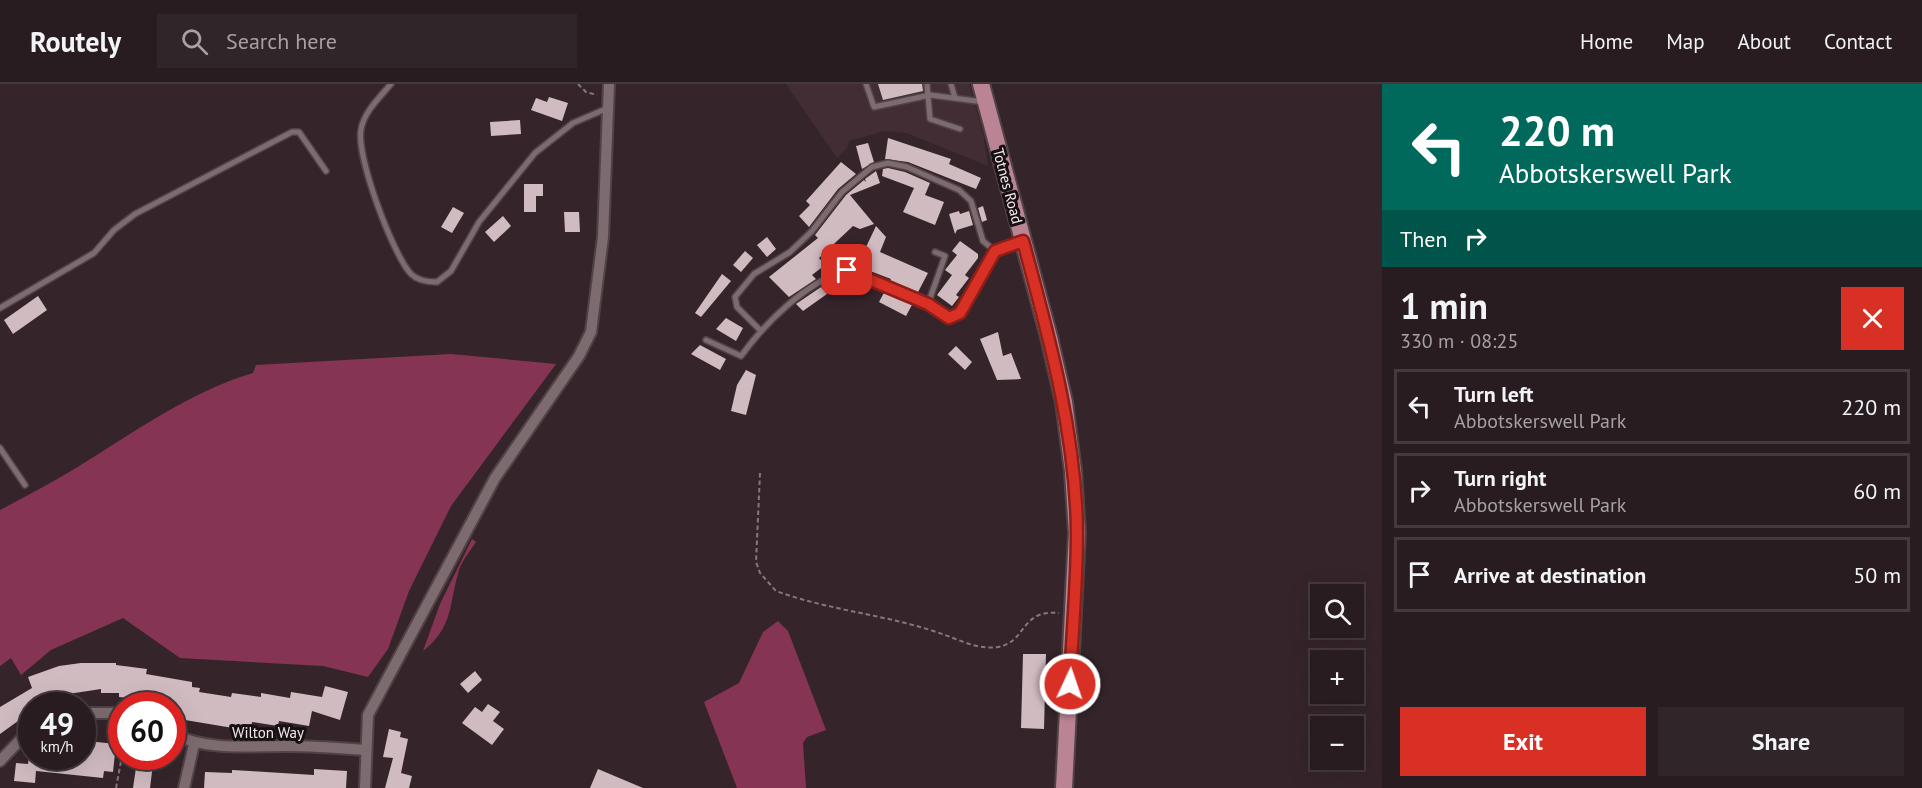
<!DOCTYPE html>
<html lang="en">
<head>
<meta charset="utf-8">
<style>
	:root { --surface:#281c20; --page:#302529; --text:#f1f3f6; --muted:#a5a1a5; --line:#443a3e; --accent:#d93025 }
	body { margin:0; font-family:"PT Sans",sans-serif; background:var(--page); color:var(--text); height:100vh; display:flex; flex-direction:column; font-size:22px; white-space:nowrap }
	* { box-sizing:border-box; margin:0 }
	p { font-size:20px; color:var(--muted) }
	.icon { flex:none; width:33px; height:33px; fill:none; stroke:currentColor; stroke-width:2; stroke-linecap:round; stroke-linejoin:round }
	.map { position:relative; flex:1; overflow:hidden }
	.details { display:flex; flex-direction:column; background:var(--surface); width:540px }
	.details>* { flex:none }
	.hud { background:#00695c; color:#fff; overflow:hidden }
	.buttons { position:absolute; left:1310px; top:500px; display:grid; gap:12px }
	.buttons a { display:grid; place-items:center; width:54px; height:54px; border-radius:0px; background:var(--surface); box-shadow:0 6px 24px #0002,0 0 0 2px var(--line); font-size:30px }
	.speed { position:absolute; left:18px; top:608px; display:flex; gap:12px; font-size:30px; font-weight:700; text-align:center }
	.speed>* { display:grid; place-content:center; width:78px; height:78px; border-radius:50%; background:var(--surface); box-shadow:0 6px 24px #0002,0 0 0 2px var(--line); line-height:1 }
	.speed small { font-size:15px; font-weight:400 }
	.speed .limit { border:9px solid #d22; background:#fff; color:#111 }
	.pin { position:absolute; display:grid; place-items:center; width:51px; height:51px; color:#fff; margin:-26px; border-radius:12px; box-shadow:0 3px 9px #0006 }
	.me { position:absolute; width:66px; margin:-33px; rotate:3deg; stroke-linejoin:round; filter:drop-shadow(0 0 4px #0008) }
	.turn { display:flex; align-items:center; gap:21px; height:126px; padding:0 18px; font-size:27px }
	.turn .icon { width:78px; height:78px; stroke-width:2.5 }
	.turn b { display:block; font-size:42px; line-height:51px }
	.then { display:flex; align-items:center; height:57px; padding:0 18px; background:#0003; gap:12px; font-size:22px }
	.round { display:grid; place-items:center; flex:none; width:63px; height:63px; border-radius:0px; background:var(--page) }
	.head { display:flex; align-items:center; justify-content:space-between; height:102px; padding:0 18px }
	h1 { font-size:36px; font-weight:700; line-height:45px }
	.cta { display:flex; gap:12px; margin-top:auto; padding:12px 18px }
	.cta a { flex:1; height:69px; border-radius:0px; background:var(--accent); color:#fff; font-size:24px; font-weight:700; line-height:69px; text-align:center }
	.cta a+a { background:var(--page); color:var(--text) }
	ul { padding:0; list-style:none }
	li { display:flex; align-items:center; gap:18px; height:75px; margin:0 12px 9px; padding:0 6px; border:3px solid var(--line); border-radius:0px }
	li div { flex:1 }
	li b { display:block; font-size:22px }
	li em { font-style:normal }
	header { display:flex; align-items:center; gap:36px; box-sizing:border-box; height:84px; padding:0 30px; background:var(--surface); border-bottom:2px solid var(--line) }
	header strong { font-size:28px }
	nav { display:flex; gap:33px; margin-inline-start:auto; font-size:21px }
	.search { width:420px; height:54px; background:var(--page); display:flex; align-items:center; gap:15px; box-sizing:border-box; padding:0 21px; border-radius:0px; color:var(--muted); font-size:22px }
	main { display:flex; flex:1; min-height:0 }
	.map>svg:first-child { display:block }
</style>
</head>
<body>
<header>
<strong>Routely</strong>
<div class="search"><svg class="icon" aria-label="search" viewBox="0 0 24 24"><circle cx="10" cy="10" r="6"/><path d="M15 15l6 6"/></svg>Search here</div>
<nav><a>Home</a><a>Map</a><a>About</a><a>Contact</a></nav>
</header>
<main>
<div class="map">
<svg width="1382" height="704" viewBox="0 0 1382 704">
	<rect width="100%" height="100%" fill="#35252a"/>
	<polygon fill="#432d34" points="786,0 969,0 983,49 988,82 907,49 884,47 849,57 847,64 837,74"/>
	<g fill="#853453">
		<path d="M451,270L556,280L451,422L409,507L388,565L368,593L323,582L180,574L123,534L51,566L21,591L11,574L0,582V426C26,412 51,399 76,384C133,349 189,308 253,289L256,281Z"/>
		<path d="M472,455L476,458C470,467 462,477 459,486C449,518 454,543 423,567L440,520Z"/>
		<polygon points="778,537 788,547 826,646 807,653 803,659 806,704 737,704 704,618 739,599 763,548"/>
	</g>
	<g fill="#d0bbc1">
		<polygon points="878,0 922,0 923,7 883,16"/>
		<polygon points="549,13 568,19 562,37 531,26 536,14 547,18"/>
		<polygon points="520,36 521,50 491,52 490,38"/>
		<polygon points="888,54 951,75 949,80 981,94 976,105 908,78 885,75"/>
		<polygon points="868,59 874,78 862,85 856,62"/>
		<polygon points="841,78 856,90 838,105 809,143 799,132 810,121 806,117"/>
		<polygon points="888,84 905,88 930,99 925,111 944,118 935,141 903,128 914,104 882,92 883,85"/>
		<polygon points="876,87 880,99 850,111 874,140 860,145 853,142 819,174 825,181 812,191 816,195 789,213 769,193 818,154 815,151 846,111 864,96 866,98 865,95"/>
		<polygon points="524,100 543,100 543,112 536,112 536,128 524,128"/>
		<polygon points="983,122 987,136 982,138 978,124"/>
		<polygon points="453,123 464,129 452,149 441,143"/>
		<polygon points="959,127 960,130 969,127 973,141 957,146 955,150 949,130"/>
		<polygon points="564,128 579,128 580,148 565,148"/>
		<polygon points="503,132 511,142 494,158 485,148"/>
		<polygon points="876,142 886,153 880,168 928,189 917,210 889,198 891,195 857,182"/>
		<polygon points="767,153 776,165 767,173 757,161"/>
		<polygon points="960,157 978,170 978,174 965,191 969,194 956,211 959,213 952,222 937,211 952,191 945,186 957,171 952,167"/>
		<polygon points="745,167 753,174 741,188 733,181"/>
		<polygon points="722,190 731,197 701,233 695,229"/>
		<polygon points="821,203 827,210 803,227 796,220"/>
		<polygon points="885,207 913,219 906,232 879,218"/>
		<polygon points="38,212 47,226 13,250 4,236"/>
		<polygon points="726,234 743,244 736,257 716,245"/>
		<polygon points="998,248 1003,272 1011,269 1021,295 997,296 980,255"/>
		<polygon points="700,261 726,275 720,286 691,270"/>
		<polygon points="956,262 972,278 965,286 948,270"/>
		<polygon points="746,286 756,291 746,331 731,327 737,301"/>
		<polygon points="1023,570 1046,570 1044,645 1021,644"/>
		<polygon points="81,579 116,579 116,581 147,585 146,590 192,598 192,603 200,604 199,608 231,613 232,609 261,613 261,609 290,614 291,608 322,613 325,602 348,608 340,636 312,627 309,642 279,637 278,642 252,638 251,647 173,634 173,621 146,621 147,616 119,613 119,609 101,609 101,605 68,610 32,621 32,627 0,650 0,623 32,604 28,593 59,582"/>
		<polygon points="475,587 482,596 468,609 460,600"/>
		<polygon points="488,620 500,628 493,637 504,645 492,661 462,639 475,623 482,628"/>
		<polygon points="389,645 401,648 400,653 408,655 401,689 412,692 409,704 385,704 393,674 383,673"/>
		<polygon points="87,657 116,660 113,688 104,687 103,694 36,687 35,699 14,697 16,679 28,680 29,672 82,672"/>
		<polygon points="137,677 153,680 150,704 133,704"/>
		<polygon points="314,685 347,687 346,704 204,704 205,688 232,689 232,686 250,687 314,691"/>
		<polygon points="598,685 643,704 590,704"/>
	</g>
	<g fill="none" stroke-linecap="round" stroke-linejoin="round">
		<g stroke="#504347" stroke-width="8">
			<g id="service">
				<path d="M391,0C380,13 363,29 361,46C356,72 393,171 411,190C418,197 428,198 437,198L451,187L479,138L535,69L573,39L608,24"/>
				<polyline points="866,0 874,23 930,11 984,18"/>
				<polyline points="927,0 930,35 960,45"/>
				<polyline points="951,0 955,14"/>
				<polyline points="928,220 945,172 935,168"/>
				<polyline points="0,224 94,169 114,146 135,130 292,48 299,48 326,87"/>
				<polyline points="760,246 737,223 735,213 754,190 790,168 812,147 842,108 872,83 888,79 907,83 959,106 971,117 983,157 995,167"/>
				<path d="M706,256L741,272C765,239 806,198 847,186L928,220L949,234L960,229L995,167L1021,157"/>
				<polyline points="0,364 25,401"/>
			</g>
		</g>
		<g stroke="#504347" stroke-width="14">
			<g id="minor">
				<polyline points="82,629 122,629"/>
				<path d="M172,650C210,667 246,662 286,662C312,662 339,664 365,666"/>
				<polyline points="0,677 23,653 32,649"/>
				<polyline points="184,704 194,660"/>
				<polyline points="365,704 368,631 495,394 579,272 591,248 603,153 609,0"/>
			</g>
		</g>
		<g stroke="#504347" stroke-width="20">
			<polyline id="primary" points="981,0 1049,253 1064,318 1073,387 1077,449 1064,704"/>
		</g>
		<g stroke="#85777b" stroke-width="2" stroke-dasharray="4.5 3" stroke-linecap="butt">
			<polyline points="578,0 586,8 597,11"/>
			<path d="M760,389L756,478L760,489L776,507C831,527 890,531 945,551C962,557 979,566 998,563C1027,558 1020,525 1059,529"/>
			<polyline points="116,704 122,672"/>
		</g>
		<use href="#service" stroke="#7d6b70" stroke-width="5"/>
		<use href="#minor" stroke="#7d6b70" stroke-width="10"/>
		<use href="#primary" stroke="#ba8495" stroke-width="16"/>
	</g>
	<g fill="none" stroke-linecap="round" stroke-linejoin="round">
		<g stroke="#8d1f18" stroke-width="15">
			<path id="route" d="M847,186L928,220L949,234L960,229L995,167L1023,157C1049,253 1076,349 1077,449C1077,499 1072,550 1070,600"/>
		</g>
		<use href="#route" stroke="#d93025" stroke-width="10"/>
	</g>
	<g text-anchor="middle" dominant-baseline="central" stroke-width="6" stroke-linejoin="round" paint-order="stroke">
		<g font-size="15" fill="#f5eaed" stroke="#181113">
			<text transform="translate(1008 102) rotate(75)">Totnes Road</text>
			<text x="268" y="648">Wilton Way</text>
		</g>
	</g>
</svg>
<div class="buttons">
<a><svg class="icon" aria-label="search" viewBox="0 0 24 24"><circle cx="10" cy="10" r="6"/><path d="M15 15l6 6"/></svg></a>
<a>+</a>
<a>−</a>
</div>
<div class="speed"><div>49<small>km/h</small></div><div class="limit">60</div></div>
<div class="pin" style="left:847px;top:186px;background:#d93025"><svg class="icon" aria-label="arrive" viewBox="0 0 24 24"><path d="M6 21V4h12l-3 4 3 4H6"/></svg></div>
<svg class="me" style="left:1070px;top:600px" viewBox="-20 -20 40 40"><circle r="17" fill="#d93025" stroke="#fff" stroke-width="3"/><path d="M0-11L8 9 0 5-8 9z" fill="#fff"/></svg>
</div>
<section class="details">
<div class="hud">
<div class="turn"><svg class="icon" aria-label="left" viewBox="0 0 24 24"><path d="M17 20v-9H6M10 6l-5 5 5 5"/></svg><div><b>220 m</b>Abbotskerswell Park</div></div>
<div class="then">Then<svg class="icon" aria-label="right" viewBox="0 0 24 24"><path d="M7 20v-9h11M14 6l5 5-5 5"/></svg></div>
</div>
<div class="head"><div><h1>1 min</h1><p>330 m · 08:25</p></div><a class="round" style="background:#d93025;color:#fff"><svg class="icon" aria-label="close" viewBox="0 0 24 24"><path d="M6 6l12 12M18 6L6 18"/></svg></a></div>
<ul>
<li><svg class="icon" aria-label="left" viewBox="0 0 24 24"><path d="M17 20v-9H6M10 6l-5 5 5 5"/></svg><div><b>Turn left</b><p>Abbotskerswell Park</p></div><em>220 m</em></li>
<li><svg class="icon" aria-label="right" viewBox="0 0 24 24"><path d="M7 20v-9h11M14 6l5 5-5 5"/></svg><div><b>Turn right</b><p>Abbotskerswell Park</p></div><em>60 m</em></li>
<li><svg class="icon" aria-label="arrive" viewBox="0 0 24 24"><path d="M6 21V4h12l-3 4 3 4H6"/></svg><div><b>Arrive at destination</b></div><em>50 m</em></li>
</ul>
<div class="cta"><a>Exit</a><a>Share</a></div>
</section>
</main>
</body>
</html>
